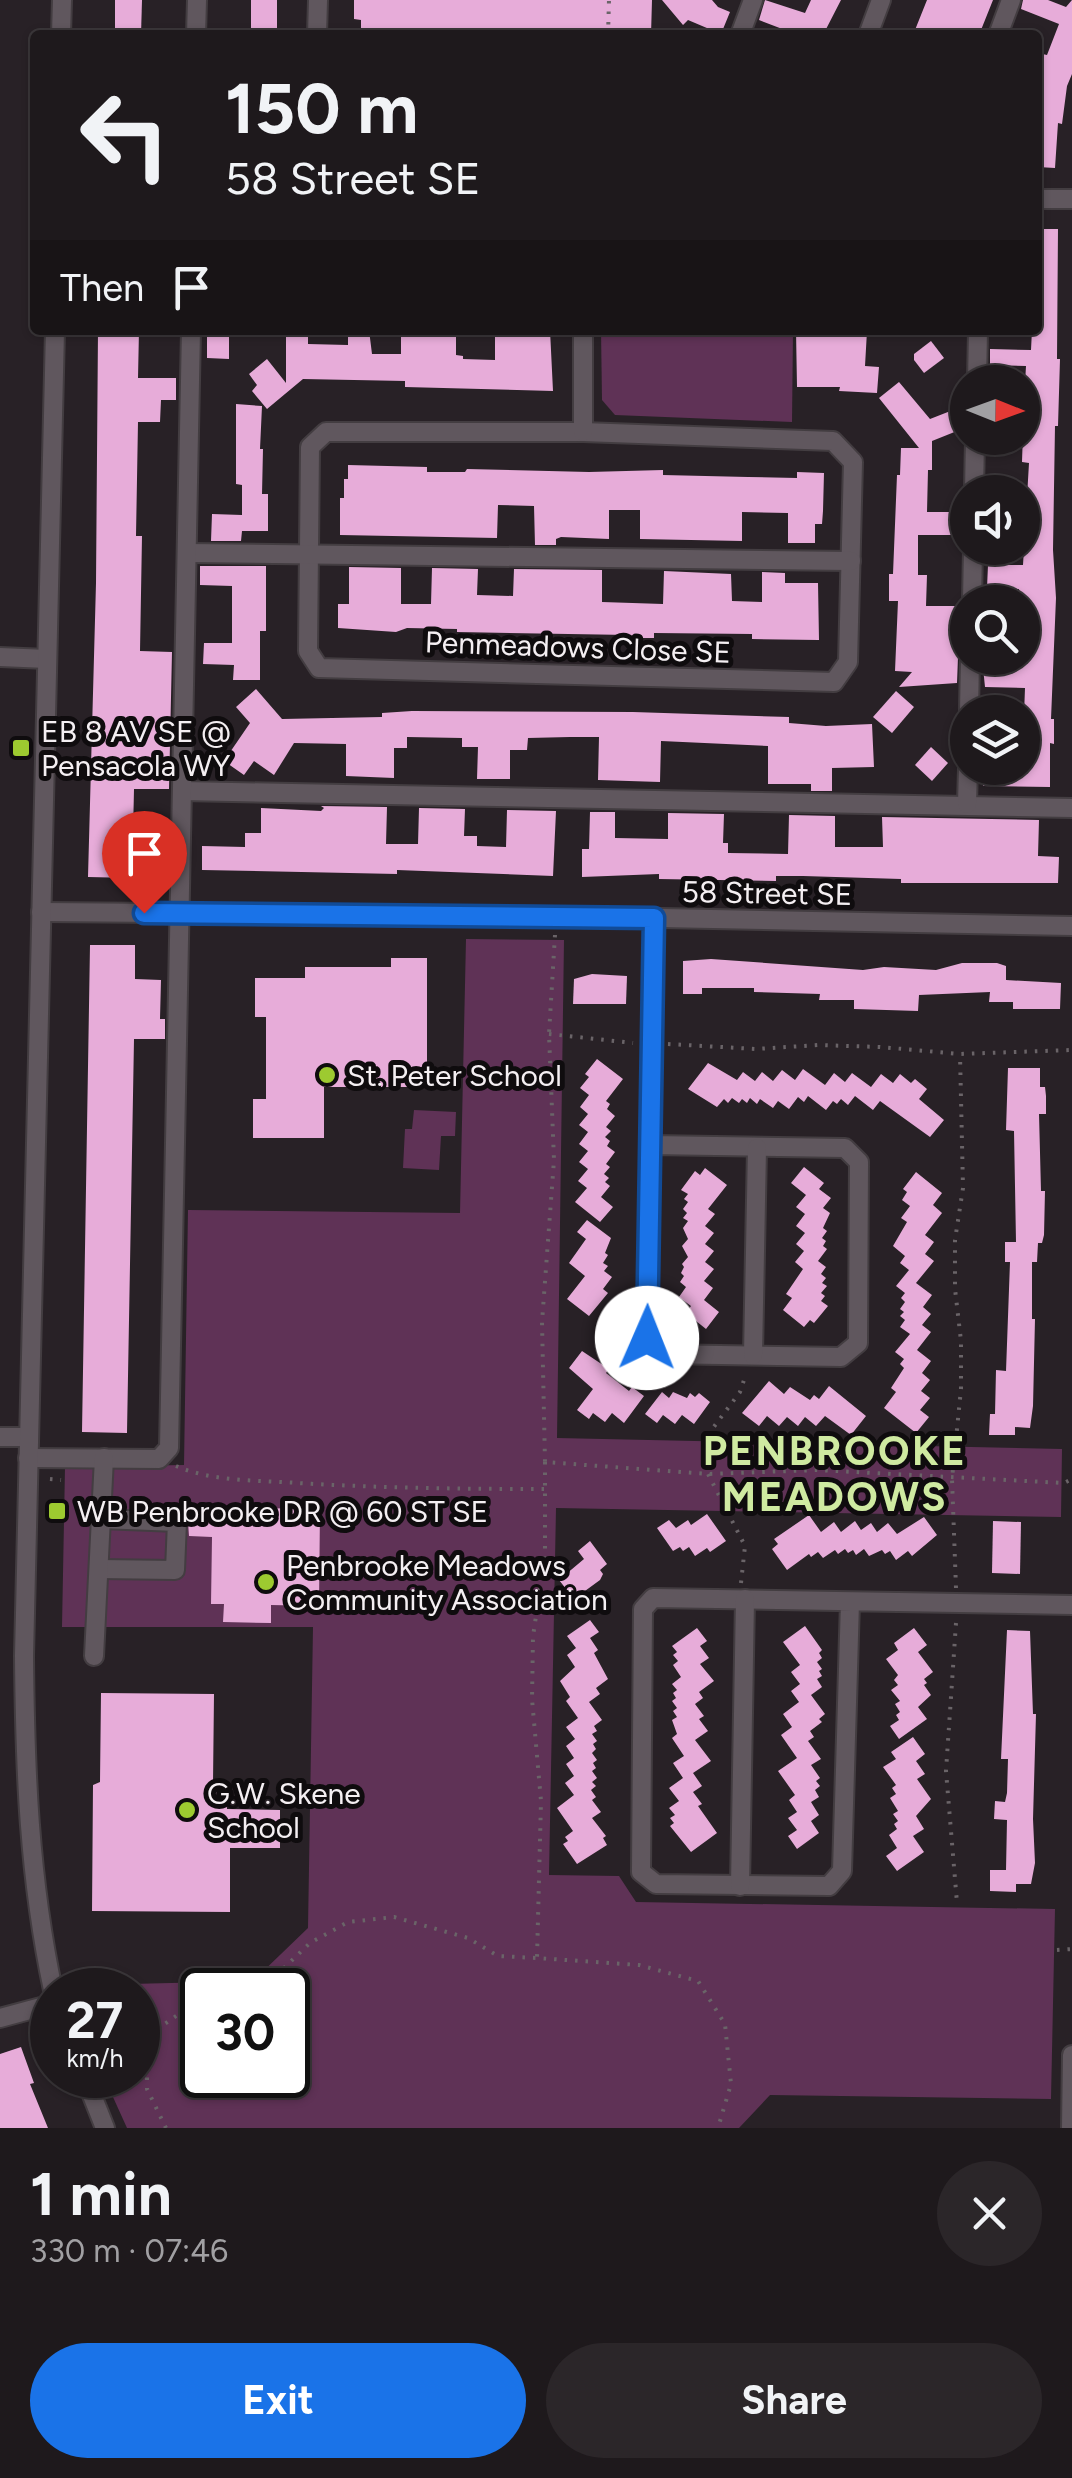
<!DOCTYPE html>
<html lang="en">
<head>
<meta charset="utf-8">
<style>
	:root { --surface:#1e191c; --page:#2b2629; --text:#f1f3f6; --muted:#a1a0a3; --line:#3c383b; --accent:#1a73e8 }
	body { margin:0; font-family:Figtree,sans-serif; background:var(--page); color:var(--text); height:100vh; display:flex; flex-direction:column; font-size:38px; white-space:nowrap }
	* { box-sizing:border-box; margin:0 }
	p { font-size:32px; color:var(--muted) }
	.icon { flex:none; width:55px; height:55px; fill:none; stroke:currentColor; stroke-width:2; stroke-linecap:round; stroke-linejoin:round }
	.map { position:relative; height:2128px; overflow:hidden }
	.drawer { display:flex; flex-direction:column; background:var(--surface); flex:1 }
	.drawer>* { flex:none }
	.banner { position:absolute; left:30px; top:30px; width:1012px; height:305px; border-radius:10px; box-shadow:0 2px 8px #0004,0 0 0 2px var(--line); background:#1e191c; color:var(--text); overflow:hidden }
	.needle { width:65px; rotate:91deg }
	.tools { position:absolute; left:950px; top:365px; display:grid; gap:20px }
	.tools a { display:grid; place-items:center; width:90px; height:90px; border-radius:50%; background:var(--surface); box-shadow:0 2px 8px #0004,0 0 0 2px var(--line); font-size:50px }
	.speed { position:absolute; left:30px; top:1968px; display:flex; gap:20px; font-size:50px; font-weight:700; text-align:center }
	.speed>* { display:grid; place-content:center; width:130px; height:130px; border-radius:50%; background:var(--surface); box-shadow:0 2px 8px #0004,0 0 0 2px var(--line); line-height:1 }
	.speed small { font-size:25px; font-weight:400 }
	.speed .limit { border:5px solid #111; border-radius:15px; background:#fff; color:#111 }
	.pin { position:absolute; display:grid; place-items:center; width:85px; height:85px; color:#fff; margin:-102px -42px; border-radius:50% 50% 50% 0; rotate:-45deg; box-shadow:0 0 10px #0007 }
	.pin .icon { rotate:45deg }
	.me { position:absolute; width:110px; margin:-55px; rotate:1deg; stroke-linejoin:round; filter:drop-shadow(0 0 8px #0008) }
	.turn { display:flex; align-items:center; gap:35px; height:210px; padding:0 30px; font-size:45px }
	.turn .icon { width:130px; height:130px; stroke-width:2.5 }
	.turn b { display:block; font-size:70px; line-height:85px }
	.then { display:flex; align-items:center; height:95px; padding:0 30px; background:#0003; gap:20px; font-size:38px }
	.round { display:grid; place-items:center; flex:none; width:105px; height:105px; border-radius:52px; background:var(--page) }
	.overview { display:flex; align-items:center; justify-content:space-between; height:170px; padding:0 30px }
	h1 { font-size:60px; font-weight:700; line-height:75px }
	.primary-button { display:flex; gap:20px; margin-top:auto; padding:20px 30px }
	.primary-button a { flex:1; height:115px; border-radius:60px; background:var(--accent); color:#fff; font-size:40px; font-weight:700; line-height:115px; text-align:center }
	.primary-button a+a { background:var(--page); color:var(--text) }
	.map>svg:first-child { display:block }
</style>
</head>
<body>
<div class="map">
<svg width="1072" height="2128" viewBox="0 0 1072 2128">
	<rect width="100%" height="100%" fill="#282126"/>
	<g fill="#5f3256" fill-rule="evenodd">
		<polygon points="601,330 793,330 792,422 615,415 602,400"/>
		<path d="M466,939L564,940L557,1438L1062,1449L1061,1517L556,1508L549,1875L619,1876L636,1902L1055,1909L1051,2099L770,2095L739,2128H127L103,2075H138V1990L76,1988L89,1985L253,1981L308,1928L313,1627H62L65,1467L184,1465L188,1210L460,1213ZM202,1990H288V2075H202Z"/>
		<polygon points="414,1110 456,1112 455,1136 441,1136 439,1170 403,1168 405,1129 412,1129"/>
	</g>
	<g fill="#e7acd9">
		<polygon points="115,0 142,0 141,35 115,35"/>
		<rect x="251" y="0" width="26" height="35"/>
		<polygon points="354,0 652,0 651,35 361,35 361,20 354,19"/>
		<polygon points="662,0 712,0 718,7 730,12 721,34 688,20 683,25"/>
		<polygon points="765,0 805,13 811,0 841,0 823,35 798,35 759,20"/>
		<polygon points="927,0 993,0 979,35 913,35"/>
		<polygon points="1023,0 1048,0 1066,7 1072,0 1072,74 1067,86 1062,124 1058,123 1055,168 1038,167 1038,53 1047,55 1059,24 1021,9"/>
		<polygon points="1038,229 1058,229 1057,359 1060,359 1058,426 1055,426 1053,550 1056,598 1051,719 1054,719 1054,744 1050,743 1050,787 983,786 984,768 1022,768 1025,688 985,687 982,658 1030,658 1030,624 1022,624 1019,589 987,588 988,565 1023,565 1029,463 1022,462 1023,431 1031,431 1032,384 1025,383 1026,366 990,365 990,349 1031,350 1032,330 1038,330"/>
		<polygon points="98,330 139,330 138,378 176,378 176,400 161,400 160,422 138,422 136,536 142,536 140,651 172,652 169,789 134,789 132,878 88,877 96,583"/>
		<polygon points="286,330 308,330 308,344 348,345 348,330 369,330 372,354 401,354 401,330 456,330 456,355 463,356 463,359 495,360 495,330 550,330 553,391 405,387 405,381 303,379 267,409 252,391 257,385 249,374 267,359 286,383"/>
		<polygon points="796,330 867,331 865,366 879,367 877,393 839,391 840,387 797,387"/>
		<polygon points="207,331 229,332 229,359 207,358"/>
		<polygon points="931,341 944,358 924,373 914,360 914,354"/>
		<polygon points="899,382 930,419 953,410 962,429 932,441 932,470 928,470 927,512 959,512 959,535 918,535 918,575 927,575 926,606 960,606 957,683 899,687 912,672 895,671 898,601 889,601 889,574 893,574 897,475 900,475 901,448 919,448 879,398"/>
		<polygon points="236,404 262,406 260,449 263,449 262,494 268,494 268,531 242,531 241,541 211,541 212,514 242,515 242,485 236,484"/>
		<polygon points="348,465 427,467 427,472 465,472 467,469 589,472 663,470 663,475 748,477 797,478 797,472 824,473 823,511 822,524 815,524 815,543 788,543 788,513 742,512 742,541 640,539 640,510 609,510 609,539 561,537 556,539 556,545 535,545 534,506 498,505 497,538 340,535 340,498 344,498 344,479 348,479"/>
		<polygon points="200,566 266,566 266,631 260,631 260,680 233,680 234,665 203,664 204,643 232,643 232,586 200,585"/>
		<polygon points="349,567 401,568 401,604 431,604 432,568 478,569 477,595 513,596 514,569 602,570 602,602 663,604 664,571 731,574 732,601 762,602 762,572 785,573 785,583 818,583 819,640 752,639 752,634 654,633 654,638 629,638 629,635 457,632 457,629 407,628 396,632 338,628 338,604 349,604"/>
		<polygon points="256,689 282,719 382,717 382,713 412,711 633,712 789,717 789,723 826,726 872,724 874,767 832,768 832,791 811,791 811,784 768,784 768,746 661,741 660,782 598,780 599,737 570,737 528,738 527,750 510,750 510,779 477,779 478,747 462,747 462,738 407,737 407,748 394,748 394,778 346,776 346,744 294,743 274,775 254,761 244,775 224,761 250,723 236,707"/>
		<polygon points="896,691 914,707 892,733 873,717"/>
		<polygon points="931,747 948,763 932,781 915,765"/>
		<polygon points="321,806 387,807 386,844 418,844 419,808 465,809 464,836 477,836 477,846 506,847 507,810 556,811 553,876 397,870 397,874 202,870 202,846 245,847 245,833 261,833 261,808 321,811 324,808"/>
		<polygon points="590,812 615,812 615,838 668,839 668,813 724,814 723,843 728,843 728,853 788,854 789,815 835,816 835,847 883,847 882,817 1039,820 1038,856 1059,857 1058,883 901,883 901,879 803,876 776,876 776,881 659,879 659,874 582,877 582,849 589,849"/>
		<polygon points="90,945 135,945 135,979 161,980 160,1019 165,1019 165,1039 134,1039 127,1433 82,1432"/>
		<polygon points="391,958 427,958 427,1087 324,1087 324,1138 253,1138 253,1099 266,1099 266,1017 255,1017 255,978 305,978 305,967 391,967"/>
		<polygon points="711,959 863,970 884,967 936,970 962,963 997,963 1006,966 1006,980 1061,983 1060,1009 1013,1009 1013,1002 989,1002 990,992 919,995 918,1011 854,1009 854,1000 819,1000 820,994 754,992 754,988 702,988 702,994 683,994 683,961"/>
		<polygon points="592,974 627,976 626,1004 573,1004 574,979"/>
		<polygon points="597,1059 623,1079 606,1101 610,1104 607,1109 615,1116 606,1127 611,1131 605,1137 610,1141 607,1146 615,1152 606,1164 610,1167 604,1174 609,1178 605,1182 610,1186 601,1197 613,1207 600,1222 575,1202 587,1188 578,1181 588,1169 579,1162 588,1151 579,1144 588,1132 579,1125 588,1114 580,1107 589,1095 580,1088 589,1077 585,1074"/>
		<polygon points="708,1063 737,1080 743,1072 755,1081 762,1072 773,1081 782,1070 795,1080 803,1069 825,1085 834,1073 845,1082 852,1073 871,1087 881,1074 893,1083 900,1074 911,1083 915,1079 927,1089 919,1099 944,1120 930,1137 880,1101 873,1110 855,1096 848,1105 841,1099 837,1104 833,1101 826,1110 808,1096 804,1102 798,1097 789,1109 778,1101 773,1108 760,1099 757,1104 750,1098 747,1103 742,1099 739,1103 732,1098 728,1103 724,1099 717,1107 688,1089"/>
		<polygon points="1008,1068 1040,1068 1040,1087 1045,1087 1046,1096 1046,1114 1039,1114 1041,1191 1045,1191 1044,1235 1042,1243 1038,1243 1037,1262 1032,1262 1032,1319 1035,1319 1033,1406 1030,1428 1015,1427 1015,1435 989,1435 990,1414 995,1414 996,1370 1006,1371 1010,1262 1005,1262 1005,1242 1016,1242 1014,1131 1006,1130"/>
		<polygon points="804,1167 824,1183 819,1189 831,1198 823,1208 830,1213 823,1228 827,1231 822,1238 826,1241 823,1246 827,1249 818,1261 826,1267 821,1274 826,1278 822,1283 827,1286 821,1293 825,1296 821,1301 828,1306 814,1323 810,1320 804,1327 783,1310 792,1298 786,1294 803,1269 795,1262 804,1251 796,1244 805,1233 796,1226 805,1214 796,1207 806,1195 791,1183"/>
		<polygon points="705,1168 727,1185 708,1209 715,1214 705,1226 714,1233 705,1244 714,1251 705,1262 714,1269 704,1281 713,1288 704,1300 719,1312 706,1329 686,1313 691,1306 679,1297 686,1287 680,1282 684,1276 681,1273 684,1267 682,1264 688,1257 682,1246 688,1239 683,1228 688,1221 683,1218 687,1213 683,1209 688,1202 684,1199 688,1194 681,1190 695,1171 700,1175"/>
		<polygon points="916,1172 942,1193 933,1205 942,1213 925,1235 934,1242 925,1254 934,1261 916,1283 932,1295 923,1307 931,1314 922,1325 931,1332 917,1350 931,1361 922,1373 930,1380 921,1391 930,1398 920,1410 929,1417 916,1433 884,1408 896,1392 891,1388 904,1368 900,1364 904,1359 895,1352 910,1334 900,1327 905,1320 900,1316 904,1312 900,1309 905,1302 901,1298 905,1293 896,1286 909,1270 900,1263 905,1256 893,1246 907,1222 901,1218 910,1206 902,1200 907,1192 903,1189"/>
		<polygon points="587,1220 611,1238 605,1253 608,1255 603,1263 608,1266 604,1271 612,1277 603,1289 608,1293 589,1316 567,1299 585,1276 569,1263 586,1239 577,1232"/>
		<polygon points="582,1351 609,1369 606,1373 629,1391 632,1387 644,1396 624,1423 612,1413 605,1422 593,1413 589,1419 577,1410 593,1389 569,1368"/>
		<polygon points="769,1381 784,1394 790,1387 810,1400 814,1395 819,1399 829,1386 866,1416 851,1435 825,1416 816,1426 805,1417 798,1426 787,1417 779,1426 767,1416 759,1426 742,1413"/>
		<polygon points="662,1392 669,1398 673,1392 687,1398 690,1393 695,1397 699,1393 710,1402 694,1424 682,1415 675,1424 663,1415 657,1423 645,1414"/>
		<polygon points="187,1507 320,1509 319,1606 271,1605 271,1623 223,1622 224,1604 211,1604 212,1537 189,1536"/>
		<polygon points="707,1514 726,1541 710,1552 707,1548 695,1556 689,1547 683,1551 680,1547 673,1551 657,1528 669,1520 676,1528 688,1520 691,1525"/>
		<polygon points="809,1515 821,1532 834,1522 841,1532 855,1521 861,1530 871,1523 877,1532 888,1523 897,1534 924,1517 937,1535 912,1556 908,1551 896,1560 890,1551 885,1554 882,1550 869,1556 864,1549 856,1555 853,1550 848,1553 845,1549 838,1554 835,1550 823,1558 818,1552 811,1557 809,1554 787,1570 772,1549 778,1544 774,1539"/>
		<polygon points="993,1521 1021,1522 1020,1574 992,1573"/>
		<polygon points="590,1541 607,1564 600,1570 603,1574 600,1580 574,1599 559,1580 584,1559 578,1551"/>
		<polygon points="590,1620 599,1632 590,1638 598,1650 594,1653 608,1679 596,1688 600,1694 589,1702 602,1720 594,1726 597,1731 592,1734 597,1741 593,1744 596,1749 592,1753 597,1760 593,1763 596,1768 592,1771 597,1778 592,1782 596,1786 591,1790 596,1797 592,1800 601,1812 592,1818 606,1836 603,1838 607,1845 577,1864 563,1844 568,1841 565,1837 573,1831 557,1808 574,1795 565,1783 574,1776 566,1764 574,1758 566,1746 575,1739 566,1727 578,1718 566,1701 570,1697 560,1681 575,1667 567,1655 576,1648 567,1636"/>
		<polygon points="805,1626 822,1650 819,1653 822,1658 817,1662 822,1669 819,1671 822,1676 817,1679 822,1687 811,1695 825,1714 819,1719 822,1722 810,1731 814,1737 808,1741 821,1759 811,1765 820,1778 816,1781 820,1786 815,1790 819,1797 811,1802 819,1815 811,1821 819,1833 797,1849 788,1836 797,1830 788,1818 797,1812 789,1800 795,1795 778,1771 797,1758 781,1735 792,1727 783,1714 799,1702 791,1691 800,1684 791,1672 800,1665 783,1642"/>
		<polygon points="697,1628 707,1641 700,1646 709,1658 700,1664 714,1681 699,1692 703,1698 695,1704 704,1716 699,1719 708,1731 695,1740 711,1761 693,1773 702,1786 693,1792 702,1804 698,1806 717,1833 691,1852 670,1826 674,1823 670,1818 675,1815 669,1808 679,1801 669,1788 683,1778 673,1763 684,1756 672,1738 677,1734 672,1720 677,1717 673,1711 677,1708 672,1701 676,1698 673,1693 677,1690 672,1684 681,1677 673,1665 678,1661 673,1655 677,1652 672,1646"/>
		<polygon points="914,1628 927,1645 918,1652 933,1672 924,1679 927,1683 924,1685 931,1695 918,1707 927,1719 899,1739 890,1726 899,1720 896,1715 900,1712 895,1704 900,1701 891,1690 898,1685 894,1680 898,1675 886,1659 898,1650 894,1643"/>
		<polygon points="1007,1630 1030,1631 1033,1714 1036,1714 1033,1819 1035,1863 1031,1884 1016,1884 1016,1892 990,1891 990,1870 1006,1870 1007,1820 994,1819 995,1801 1005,1802 1007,1793 1008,1759 1001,1759"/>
		<polygon points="101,1693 214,1694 213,1784 227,1784 227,1809 280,1810 280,1848 230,1848 230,1912 92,1911 93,1785 100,1782"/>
		<polygon points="913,1737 925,1754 916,1761 925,1774 917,1779 931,1799 916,1816 924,1829 913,1836 924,1852 897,1871 886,1856 897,1848 889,1835 897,1829 894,1824 898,1821 893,1814 898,1811 890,1798 896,1794 892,1788 896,1785 883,1767 896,1759 891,1752"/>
		<polygon points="21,2047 34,2083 30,2084 48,2128 0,2128 0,2054"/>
	</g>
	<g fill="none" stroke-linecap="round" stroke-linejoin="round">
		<g stroke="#433d41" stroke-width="22">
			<g id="minor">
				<polyline points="61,35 62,0"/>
				<polyline points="196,35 197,0"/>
				<polyline points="317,35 318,0"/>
				<polyline points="740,35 753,0"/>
				<polyline points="868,35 881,0"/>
				<polyline points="998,35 1011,0"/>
				<polyline points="1038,199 1072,199"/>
				<polyline points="977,382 978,330"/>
				<polygon points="326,432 583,432 833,441 853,462 848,662 834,682 319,668 308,651 310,447"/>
				<polyline points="583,432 583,330"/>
				<polyline points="974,492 975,438"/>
				<polyline points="187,553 851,561"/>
				<polyline points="972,602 973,548"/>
				<polyline points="0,657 47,659"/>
				<polyline points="969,712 970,658"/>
				<polyline points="182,791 1072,808"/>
				<polyline points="967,804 968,768"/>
				<polyline points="41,912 557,916 1072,926"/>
				<polyline points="651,1145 845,1148 859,1162 858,1343 841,1357 661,1354 647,1338 654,919"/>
				<polyline points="753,1355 757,1148"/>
				<polyline points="0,1437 29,1437"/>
				<polyline points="28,1458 159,1459 169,1448 191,330"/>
				<polyline points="99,1569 175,1570 177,1522 101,1519"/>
				<polyline points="850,1602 842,1871 829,1886 656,1884 641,1872 643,1609 653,1598 1072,1605"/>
				<polyline points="94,1656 104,1458"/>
				<polyline points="740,1886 745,1599"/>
				<path d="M53,1990C29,1877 25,1771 24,1656L55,330"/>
				<polyline points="0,2018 52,2004"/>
				<polyline points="84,2075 105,2128"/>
				<polyline points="1071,2128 1072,2055"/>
			</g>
		</g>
		<g stroke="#6a6468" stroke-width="4" stroke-dasharray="2.5 8" stroke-linecap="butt">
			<polyline points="608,35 609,0"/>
			<polyline points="555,935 549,1034 554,1160 542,1322 545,1462 708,1474 817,1470 1064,1483 1072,1479"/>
			<polyline points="549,1034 633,1043"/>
			<polyline points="668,1044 756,1049 819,1045 880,1047 960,1054 1072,1050"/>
			<polyline points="545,1462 545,1557 533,1636 532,1699 541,1801 537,1958 639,1965 698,1981 725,2024 731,2084 718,2128"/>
			<path d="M176,1466C213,1482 258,1480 298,1483C380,1488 462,1489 544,1489"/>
			<polyline points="50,1479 61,1480"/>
			<polyline points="741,1583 745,1546 708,1474 707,1436 740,1392 746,1374"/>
			<polyline points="956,1588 952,1479 961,1389 961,1341 955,1289 955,1240 963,1188 960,1054"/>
			<polyline points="956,1623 946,1771 957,1903"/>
			<polyline points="1057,1950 1072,1949"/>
			<polyline points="261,1990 310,1943 348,1922 394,1917 468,1938 498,1956 537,1958"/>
			<polyline points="166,2128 147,2089 147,2056 156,2030 179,2014 202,2010"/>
		</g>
		<use href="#minor" stroke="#60575e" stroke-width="18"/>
	</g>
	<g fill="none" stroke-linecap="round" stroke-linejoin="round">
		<g stroke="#114b97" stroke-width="25">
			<polyline id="route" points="144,913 654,918 647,1338"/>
		</g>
		<use href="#route" stroke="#1a73e8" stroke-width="18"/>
	</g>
	<g fill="#9dca30" stroke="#0f0c0e" stroke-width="4">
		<rect x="11" y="738" width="20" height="20" rx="5"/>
		<circle cx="327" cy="1075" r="10"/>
		<rect x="47" y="1501" width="20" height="20" rx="5"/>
		<circle cx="266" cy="1582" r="10"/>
		<circle cx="187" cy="1810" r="10"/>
	</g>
	<g text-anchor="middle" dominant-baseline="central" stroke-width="10" stroke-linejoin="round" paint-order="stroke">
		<g font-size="30" fill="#f4eff2" stroke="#0f0c0e">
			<text transform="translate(578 647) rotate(2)">Penmeadows Close SE</text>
			<text transform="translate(767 893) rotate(1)">58 Street SE</text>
		</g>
		<g font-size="30" fill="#f4eff2" stroke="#0f0c0e" text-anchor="start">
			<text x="41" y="731">EB 8 AV SE @<tspan x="41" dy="34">Pensacola WY</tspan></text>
			<text x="347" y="1075">St. Peter School</text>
			<text x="77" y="1511">WB Penbrooke DR @ 60 ST SE</text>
			<text x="286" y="1565">Penbrooke Meadows<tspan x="286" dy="34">Community Association</tspan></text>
			<text x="207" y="1793">G.W. Skene<tspan x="207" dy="34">School</tspan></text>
		</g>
		<g font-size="40" font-weight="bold" letter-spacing="2.5" fill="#cfeaa1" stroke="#0f0c0e">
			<text x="835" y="1451">PENBROOKE<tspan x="835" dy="46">MEADOWS</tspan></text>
		</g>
	</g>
</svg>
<div class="tools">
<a><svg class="needle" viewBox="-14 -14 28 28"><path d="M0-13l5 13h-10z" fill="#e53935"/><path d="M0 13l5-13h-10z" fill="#a1a0a3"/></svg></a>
<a><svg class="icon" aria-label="sound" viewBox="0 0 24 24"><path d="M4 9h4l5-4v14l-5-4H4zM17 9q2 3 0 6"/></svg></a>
<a><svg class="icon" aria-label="search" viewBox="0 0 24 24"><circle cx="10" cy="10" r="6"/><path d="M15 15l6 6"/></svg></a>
<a><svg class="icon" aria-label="layers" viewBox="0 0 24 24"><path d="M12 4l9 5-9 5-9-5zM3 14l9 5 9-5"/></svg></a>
</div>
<div class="speed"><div>27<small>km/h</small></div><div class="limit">30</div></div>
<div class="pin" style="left:144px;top:913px;background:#d93025"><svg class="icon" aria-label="arrive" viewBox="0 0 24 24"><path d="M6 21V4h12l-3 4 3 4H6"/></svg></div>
<svg class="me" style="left:647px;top:1338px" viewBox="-20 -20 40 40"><circle r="19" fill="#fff"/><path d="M0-13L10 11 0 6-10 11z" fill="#1a73e8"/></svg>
<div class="banner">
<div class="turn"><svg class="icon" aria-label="left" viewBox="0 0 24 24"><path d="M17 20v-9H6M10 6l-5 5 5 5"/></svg><div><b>150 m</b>58 Street SE</div></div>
<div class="then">Then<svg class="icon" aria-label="arrive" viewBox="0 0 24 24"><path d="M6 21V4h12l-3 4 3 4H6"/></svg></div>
</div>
</div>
<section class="drawer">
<div class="overview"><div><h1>1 min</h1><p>330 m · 07:46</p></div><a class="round"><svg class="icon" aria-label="close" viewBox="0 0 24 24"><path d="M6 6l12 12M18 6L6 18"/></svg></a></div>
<div class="primary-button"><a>Exit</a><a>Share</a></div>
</section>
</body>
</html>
